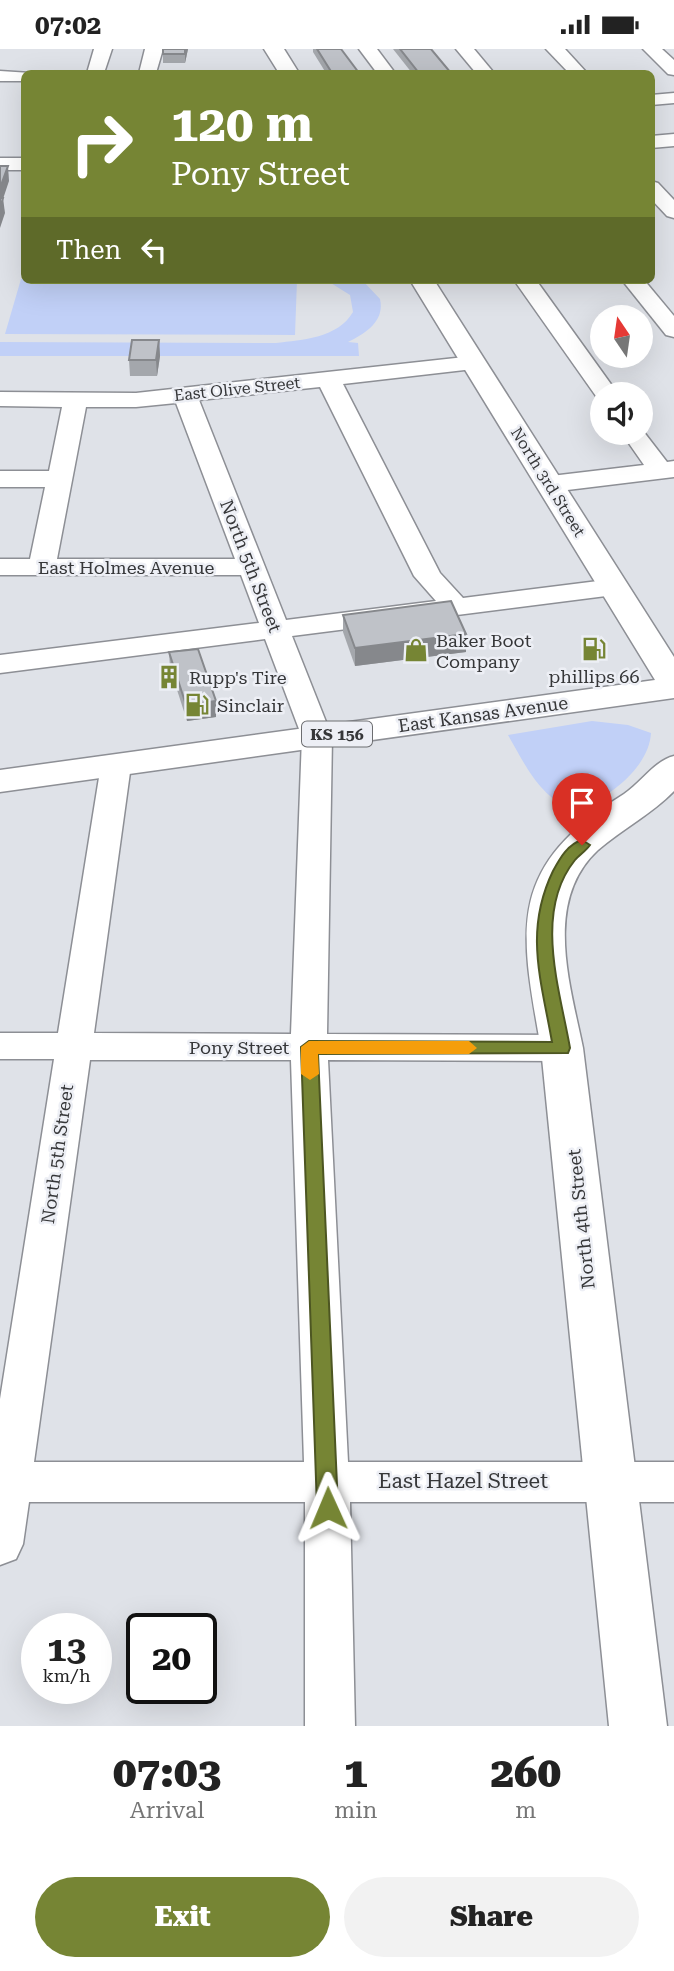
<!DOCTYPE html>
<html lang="en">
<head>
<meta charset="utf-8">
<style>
	:root { --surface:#fff; --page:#f2f2f2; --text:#222; --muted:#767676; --accent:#768534 }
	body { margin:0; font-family:"Roboto Serif",serif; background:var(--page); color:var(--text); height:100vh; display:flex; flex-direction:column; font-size:26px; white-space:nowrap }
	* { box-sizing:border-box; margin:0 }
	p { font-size:23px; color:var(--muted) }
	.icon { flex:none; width:38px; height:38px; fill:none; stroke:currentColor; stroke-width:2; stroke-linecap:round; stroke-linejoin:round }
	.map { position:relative; height:1677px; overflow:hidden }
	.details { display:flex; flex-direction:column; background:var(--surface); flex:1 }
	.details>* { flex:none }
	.hud { position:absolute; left:21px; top:21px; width:634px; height:214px; border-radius:10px; box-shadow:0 7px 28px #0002; background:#768534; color:#fff; overflow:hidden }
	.needle { width:46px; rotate:347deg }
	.tools { position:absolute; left:590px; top:256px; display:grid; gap:14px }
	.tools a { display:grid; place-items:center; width:63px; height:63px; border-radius:50%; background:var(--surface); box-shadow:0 7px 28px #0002; font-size:35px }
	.speed { position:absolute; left:21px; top:1564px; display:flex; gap:14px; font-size:35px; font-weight:700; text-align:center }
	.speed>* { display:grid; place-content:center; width:91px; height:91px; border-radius:50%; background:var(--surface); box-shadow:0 7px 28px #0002; line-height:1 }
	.speed small { font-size:18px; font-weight:400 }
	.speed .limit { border:4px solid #111; border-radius:10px; background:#fff; color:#111 }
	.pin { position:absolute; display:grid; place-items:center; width:60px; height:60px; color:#fff; margin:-72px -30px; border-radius:50% 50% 50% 0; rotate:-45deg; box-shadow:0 0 7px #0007 }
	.pin .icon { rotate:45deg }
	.me { position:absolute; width:77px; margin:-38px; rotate:359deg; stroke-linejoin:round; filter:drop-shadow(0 0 5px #0008) }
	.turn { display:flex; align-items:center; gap:24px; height:147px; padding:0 35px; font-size:32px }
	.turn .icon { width:91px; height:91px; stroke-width:2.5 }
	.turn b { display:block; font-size:49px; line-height:60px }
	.then { display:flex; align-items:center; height:66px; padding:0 35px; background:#0003; gap:14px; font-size:26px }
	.eta { display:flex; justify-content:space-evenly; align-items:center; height:119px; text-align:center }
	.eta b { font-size:42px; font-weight:800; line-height:49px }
	.action { display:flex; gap:14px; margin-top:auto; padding:14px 35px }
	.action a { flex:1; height:80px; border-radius:42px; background:var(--accent); color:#fff; font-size:28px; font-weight:800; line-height:80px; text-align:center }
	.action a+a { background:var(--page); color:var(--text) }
	.status { display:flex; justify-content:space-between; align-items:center; height:49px; padding:0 35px; background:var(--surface); direction:ltr }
	.status svg { height:19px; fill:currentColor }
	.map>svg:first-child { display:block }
</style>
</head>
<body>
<div class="status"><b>07:02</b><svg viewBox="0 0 49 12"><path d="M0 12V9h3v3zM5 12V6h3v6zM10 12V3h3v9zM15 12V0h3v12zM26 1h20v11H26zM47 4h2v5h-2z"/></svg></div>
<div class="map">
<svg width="674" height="1677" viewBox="0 0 674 1677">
	<rect width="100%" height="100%" fill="#dfe2e8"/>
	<g fill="#c1d0f7">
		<polygon points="21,230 297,231 295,286 5,285"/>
		<path d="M326,231H362L380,250C385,272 366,284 348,293L358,294L359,307H0V293L276,294C302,291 338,289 353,263L350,246Z"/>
		<path d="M592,672L628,676L651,684C649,720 605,752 573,762C538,745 527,719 508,686Z"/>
	</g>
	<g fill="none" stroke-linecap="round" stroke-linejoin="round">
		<g stroke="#8d8f95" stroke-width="3">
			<g id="minor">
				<polygon points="94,0 112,0 104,24 87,24"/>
				<polygon points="145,0 163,0 156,24 139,24"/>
				<polygon points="359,0 377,0 395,24 377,24"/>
				<polygon points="456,0 474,0 494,24 476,24"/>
				<polygon points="546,0 565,0 587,24 569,24"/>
				<polygon points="643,0 662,0 674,11 674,26 668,25"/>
				<polygon points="0,22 31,24 24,24 24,32 0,32"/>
				<polygon points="674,44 674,54 651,56 651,46"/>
				<polygon points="674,85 674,97 651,99 651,87"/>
				<rect x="0" y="109" width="24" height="12"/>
				<polygon points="651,132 658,134 674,151 674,169 667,167 651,150"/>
				<polygon points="514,231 536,231 618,345 602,345 602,351 598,350"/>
				<polygon points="622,231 644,231 674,267 674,288 666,286"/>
				<path d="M474,307L482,309L486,314L482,319L343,335L440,524L463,549L614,530L624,532L628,538L624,544L614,546L292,587L332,688L327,985L562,986L575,990L580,999L575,1008L562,1012L328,1011L348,1413H674V1453H350L355,1677H305V1453H29L23,1495L16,1510L0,1516V1350L54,1010H0V984H58L101,716L105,709L116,706L127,709L131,716L94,984L291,985L302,688L265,590L0,624V606L259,574L241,526H0V510H30L45,438H0V422H49L62,358L0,357V343L136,344ZM320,338L414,527L436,552L286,571L199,351ZM176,354L235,510H57L86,358H136ZM90,1011H291L304,1413H34Z"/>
				<polygon points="640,378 667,413 674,412 674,428 551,443 542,440 538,435 542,430 551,427 644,416 621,383 640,383"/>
			</g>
		</g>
		<g stroke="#8d8f95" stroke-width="3">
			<g id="major">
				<polygon points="264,0 284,0 299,24 279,24"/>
				<polygon points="410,231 434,231 674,608 674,649 0,743 0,721 655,631"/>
				<path d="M674,707V742C652,765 622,780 598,801C543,852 570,935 583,999L667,1677H609L541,999C519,877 507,818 624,745C642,733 654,712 674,707Z"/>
			</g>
		</g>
		<use href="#minor" fill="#fff" fill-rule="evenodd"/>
		<use href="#major" fill="#fff" fill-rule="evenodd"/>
	</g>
	<g fill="#a4a7ac">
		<polygon points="188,0 185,14 163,14 163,5"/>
		<polygon points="313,0 341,0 359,24 326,24 313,3"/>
		<polygon points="393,0 431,0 451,24 412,24"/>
		<polygon points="159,291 160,307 157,327 130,327 129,311"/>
		<polygon points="343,566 466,603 355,617 343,583"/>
		<polygon points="169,603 216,668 187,672 170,619"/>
	</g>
	<g fill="#86888c">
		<polygon points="185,0 188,0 185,14"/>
		<polygon points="8,117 9,132 0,159 0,139"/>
		<polygon points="3,149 5,164 0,179 0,159"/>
		<polygon points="159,291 160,307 157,327 156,311"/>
		<polygon points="466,585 466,603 355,617 355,599"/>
		<polygon points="216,652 216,668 187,672 186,656"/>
	</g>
	<g fill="#bfc2c8" stroke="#86888c" stroke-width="2">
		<rect x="163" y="0" width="22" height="5"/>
		<polygon points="317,0 341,0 359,24 332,24"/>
		<polygon points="400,0 431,0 451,24 419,24"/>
		<polygon points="0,117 8,117 0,139"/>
		<polygon points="0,149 3,149 0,159"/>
		<polygon points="132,291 159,291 156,311 129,311"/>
		<polygon points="451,552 466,585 355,599 343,566"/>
		<polygon points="198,600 216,652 186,656 169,603"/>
	</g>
	<path fill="#768534" stroke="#4d5622" stroke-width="2" d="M582,791L590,796C586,802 579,806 575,811C533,863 560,941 570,999L568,1004L318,1005L338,1459L335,1466L328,1469L320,1466L317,1459L301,998L309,992L552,993C541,930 524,882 553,822C560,809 568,795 582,791Z"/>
	<polygon fill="#f59e0b" points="309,992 469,992 477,999 469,1005 318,1005 319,1025 310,1031 301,1025 301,998"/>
	<defs>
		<g id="fuel-bare" transform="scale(1.89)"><path d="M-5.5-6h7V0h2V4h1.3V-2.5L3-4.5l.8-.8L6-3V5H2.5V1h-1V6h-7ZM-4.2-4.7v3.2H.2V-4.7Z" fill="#768534" stroke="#edeff5" stroke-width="2.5" paint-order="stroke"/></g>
		<g id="shop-bare" transform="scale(1.89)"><path d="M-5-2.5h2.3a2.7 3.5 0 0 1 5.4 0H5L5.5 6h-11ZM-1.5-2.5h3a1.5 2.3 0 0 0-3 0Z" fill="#768534" stroke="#edeff5" stroke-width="2.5" paint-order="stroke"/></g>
		<g id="building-bare" transform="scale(1.89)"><path d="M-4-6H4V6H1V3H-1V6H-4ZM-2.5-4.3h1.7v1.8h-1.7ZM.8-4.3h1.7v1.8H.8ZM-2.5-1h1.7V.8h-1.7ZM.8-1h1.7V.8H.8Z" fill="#768534" stroke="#edeff5" stroke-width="2.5" paint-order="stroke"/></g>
	</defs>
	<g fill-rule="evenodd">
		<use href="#fuel-bare" x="594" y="600"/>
		<use href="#shop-bare" x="416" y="601"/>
		<use href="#building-bare" x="169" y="628"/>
		<use href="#fuel-bare" x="197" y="656"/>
	</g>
	<g text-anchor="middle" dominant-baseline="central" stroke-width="5" stroke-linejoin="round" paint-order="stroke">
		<g font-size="16" fill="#363739" stroke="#edeff5">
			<text transform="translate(237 340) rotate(-6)">East Olive Street</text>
			<text transform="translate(548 433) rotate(58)">North 3rd Street</text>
		</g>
		<rect fill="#edeff5" stroke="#6d6e71" stroke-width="2" x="302" y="672.5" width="70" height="25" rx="5"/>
		<g font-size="16" font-weight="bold" fill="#363739">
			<text x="337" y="685">KS 156</text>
		</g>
		<g font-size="18" fill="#363739" stroke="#edeff5">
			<text transform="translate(251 517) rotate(69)">North 5th Street</text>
			<text x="126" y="518">East Holmes Avenue</text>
			<text transform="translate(483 665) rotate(-8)">East Kansas Avenue</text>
			<text x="239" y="998">Pony Street</text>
			<text transform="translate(57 1105) rotate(-82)">North 5th Street</text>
			<text transform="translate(581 1170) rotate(-96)">North 4th Street</text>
		</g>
		<g font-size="18" fill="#363739" stroke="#edeff5" text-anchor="start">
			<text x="436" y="591">Baker Boot<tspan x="436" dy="21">Company</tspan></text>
			<text x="594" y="627" text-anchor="middle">phillips 66</text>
			<text x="189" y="628">Rupp's Tire</text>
			<text x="217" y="656">Sinclair</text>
		</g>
		<g font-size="21" fill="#363739" stroke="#edeff5">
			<text x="463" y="1432">East Hazel Street</text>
		</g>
	</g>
</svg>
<div class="tools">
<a><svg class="needle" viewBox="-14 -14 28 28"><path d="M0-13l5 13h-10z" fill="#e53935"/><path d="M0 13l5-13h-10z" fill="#767676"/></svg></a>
<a><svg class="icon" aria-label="sound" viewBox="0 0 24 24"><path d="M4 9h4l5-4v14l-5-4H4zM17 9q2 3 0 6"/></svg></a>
</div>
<div class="speed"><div>13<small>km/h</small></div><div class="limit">20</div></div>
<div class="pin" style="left:582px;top:796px;background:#d93025"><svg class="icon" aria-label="arrive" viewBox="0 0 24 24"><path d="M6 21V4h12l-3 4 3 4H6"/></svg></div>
<svg class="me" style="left:328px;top:1459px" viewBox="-20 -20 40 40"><path d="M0-17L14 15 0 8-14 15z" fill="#768534" stroke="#fff" stroke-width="4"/></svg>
<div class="hud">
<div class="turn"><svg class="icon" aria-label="right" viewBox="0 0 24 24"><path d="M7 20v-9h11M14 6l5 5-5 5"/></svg><div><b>120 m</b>Pony Street</div></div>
<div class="then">Then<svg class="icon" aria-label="left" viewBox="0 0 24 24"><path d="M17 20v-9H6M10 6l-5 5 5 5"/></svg></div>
</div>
</div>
<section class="details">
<div class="eta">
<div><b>07:03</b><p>Arrival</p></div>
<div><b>1</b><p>min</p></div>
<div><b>260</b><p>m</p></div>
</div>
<div class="action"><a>Exit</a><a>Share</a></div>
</section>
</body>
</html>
